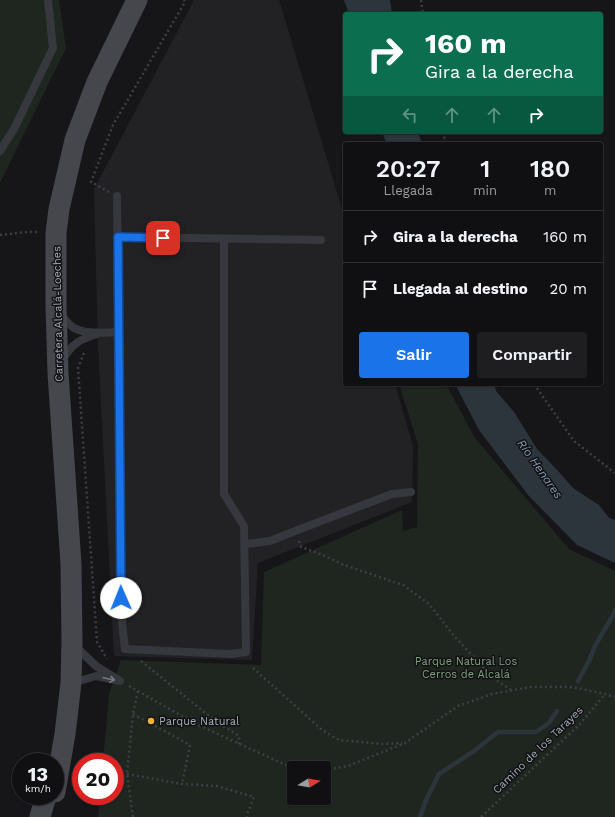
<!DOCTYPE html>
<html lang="es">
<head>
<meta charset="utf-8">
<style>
	:root { --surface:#101012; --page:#1e1e20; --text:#f1f3f6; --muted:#9c9d9f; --line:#303032; --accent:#1a73e8 }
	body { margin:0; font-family:"Work Sans",sans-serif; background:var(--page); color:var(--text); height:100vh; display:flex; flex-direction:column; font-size:15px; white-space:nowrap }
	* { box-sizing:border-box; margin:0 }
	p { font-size:13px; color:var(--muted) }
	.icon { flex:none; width:22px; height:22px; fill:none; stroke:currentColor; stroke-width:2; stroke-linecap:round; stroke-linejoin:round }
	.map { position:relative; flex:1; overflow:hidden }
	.details { position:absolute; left:343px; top:142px; width:260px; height:244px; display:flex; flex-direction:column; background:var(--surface); border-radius:4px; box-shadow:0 1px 3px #0004,0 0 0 1px var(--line) }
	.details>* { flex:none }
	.banner { position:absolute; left:343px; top:12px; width:260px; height:122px; border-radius:4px; box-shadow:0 1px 3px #0004,0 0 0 1px var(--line); background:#0b6e4f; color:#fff; overflow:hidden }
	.needle { width:26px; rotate:79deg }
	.fabs { position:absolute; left:287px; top:761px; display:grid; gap:8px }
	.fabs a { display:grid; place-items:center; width:44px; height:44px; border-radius:4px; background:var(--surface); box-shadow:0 1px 3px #0004,0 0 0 1px var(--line); font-size:20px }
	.speed { position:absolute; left:12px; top:753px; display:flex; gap:8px; font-size:20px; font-weight:700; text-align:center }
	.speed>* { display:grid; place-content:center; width:52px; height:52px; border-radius:50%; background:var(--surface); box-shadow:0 1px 3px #0004,0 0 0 1px var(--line); line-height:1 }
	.speed small { font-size:10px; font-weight:400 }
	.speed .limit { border:6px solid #d22; background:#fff; color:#111 }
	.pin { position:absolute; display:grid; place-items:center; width:34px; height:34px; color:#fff; margin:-17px; border-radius:8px; box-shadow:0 2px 6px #0006 }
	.me { position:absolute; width:44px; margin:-22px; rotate:359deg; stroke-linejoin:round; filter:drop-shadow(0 0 3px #0008) }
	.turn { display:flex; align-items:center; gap:14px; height:84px; padding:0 16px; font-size:18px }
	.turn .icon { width:52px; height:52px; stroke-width:2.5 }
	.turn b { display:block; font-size:28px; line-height:34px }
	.lanes { display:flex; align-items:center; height:38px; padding:0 16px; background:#0003; justify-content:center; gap:20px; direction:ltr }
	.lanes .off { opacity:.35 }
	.eta { display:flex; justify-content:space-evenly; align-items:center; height:68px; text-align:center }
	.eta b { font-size:24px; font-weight:600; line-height:28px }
	.button { display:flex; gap:8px; margin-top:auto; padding:8px 16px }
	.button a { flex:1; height:46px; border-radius:4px; background:var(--accent); color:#fff; font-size:16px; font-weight:600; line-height:46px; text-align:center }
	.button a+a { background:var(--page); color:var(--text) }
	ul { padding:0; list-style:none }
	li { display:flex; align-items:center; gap:12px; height:52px; padding:0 16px; border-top:1px solid var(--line) }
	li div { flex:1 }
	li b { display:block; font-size:15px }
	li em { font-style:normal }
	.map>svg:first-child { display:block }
</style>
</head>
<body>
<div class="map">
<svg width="615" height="817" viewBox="0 0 615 817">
	<rect width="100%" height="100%" fill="#161618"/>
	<polygon fill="#222225" points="193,0 279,0 345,219 345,384 395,384 413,446 412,502 258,563 252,660 114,656 98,346 94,189 192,4"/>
	<g fill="#1e261f" fill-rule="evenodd">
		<polygon points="0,0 59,0 66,48 0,183"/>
		<path d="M399,384H446L475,438L569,549L615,571V817H98L100,796H115V762H103L109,694L121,660L261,665L264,572L402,510L403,531L417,527L418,444ZM294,768H324V798H294Z"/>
	</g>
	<g fill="#2c353c">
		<polygon points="344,0 390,0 392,14 349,14"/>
		<polygon points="382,132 418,132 422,144 387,144"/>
		<polygon points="455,384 494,384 496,391 514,412 537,449 559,472 573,488 599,505 609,518 615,520 615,563 577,545 528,495 479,430"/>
	</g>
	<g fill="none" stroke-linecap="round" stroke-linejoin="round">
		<g stroke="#2c353c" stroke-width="4.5">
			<polyline points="578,681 589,661 595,646 613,615 615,610"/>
			<polyline points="420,817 426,800 439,774 474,751 498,732 536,732 549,723 557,711"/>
		</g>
		<g stroke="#3d3f44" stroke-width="2.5" stroke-dasharray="2 3" stroke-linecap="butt">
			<polyline points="421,0 423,14"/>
			<polyline points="442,132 447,144"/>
			<polyline points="109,192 91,182 113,125 185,2 184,0"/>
			<polyline points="0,235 27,232 39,232"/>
			<polyline points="84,353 78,368 97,642 107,659"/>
			<polyline points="534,384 574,441 615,473"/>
			<polyline points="299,541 301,547 323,555 344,565 403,585 429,604 455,637 481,665 496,680 511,690"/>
			<polyline points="141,661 214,720 239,736 239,744"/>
			<polyline points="253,668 322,730 339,740 383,744 402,743"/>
			<polyline points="129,686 196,724 288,766 297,768"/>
			<polyline points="133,714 190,745 182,784"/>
			<polyline points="324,770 348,766 405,743 458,706 492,694 531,687 572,687 605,694 615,697"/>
			<polyline points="127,774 182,784 217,786 254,797 248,812 247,817"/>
			<polyline points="133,817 127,774 133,714 138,691"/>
			<polyline points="481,817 580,724 605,694"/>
		</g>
		<g stroke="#37383d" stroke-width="8">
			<polyline points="0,151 14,129 53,48 48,0"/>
			<polyline points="117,196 121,613 125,649 231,654 246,652 244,526 224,494 224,239"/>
			<polyline points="118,237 321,240"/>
			<path d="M61,313C64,319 68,324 74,328C84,334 106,333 119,332"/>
			<path d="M63,359C72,344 80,339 97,334"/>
			<polyline points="245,544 270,541 295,531 392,494 411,492"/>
			<polyline points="72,683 96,676 120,681 96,666 75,646"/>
		</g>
		<g stroke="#45474d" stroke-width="21">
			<polyline points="55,792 65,734 71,683 72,642 71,564 58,373 56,306 56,233 59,209 75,140 97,82 137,0"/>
			<polyline points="40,817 46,796"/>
		</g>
	</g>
	<defs><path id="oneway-shaft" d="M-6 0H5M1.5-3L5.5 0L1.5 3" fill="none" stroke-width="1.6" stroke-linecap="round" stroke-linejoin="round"/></defs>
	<use stroke="#757881" href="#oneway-shaft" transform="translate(109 679) rotate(12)"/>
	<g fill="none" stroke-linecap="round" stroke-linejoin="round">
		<g stroke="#114b97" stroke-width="10">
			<polyline id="route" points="121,598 118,237 163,238"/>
		</g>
		<use href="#route" stroke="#1a73e8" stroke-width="7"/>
	</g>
	<circle fill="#f2b134" stroke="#111113" stroke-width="1.5" cx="151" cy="721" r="4"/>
	<g text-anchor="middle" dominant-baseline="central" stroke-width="3" stroke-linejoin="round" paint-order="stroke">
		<g font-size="11" fill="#a8adb8" stroke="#111113">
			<text transform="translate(58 314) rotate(-91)">Carretera Alcalá-Loeches</text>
			<text transform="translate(538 750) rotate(-44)">Camino de los Tarayes</text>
		</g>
		<g font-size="11" fill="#7fa381" stroke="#111113">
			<text x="466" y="661">Parque Natural Los<tspan x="466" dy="13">Cerros de Alcalá</tspan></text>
		</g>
		<g font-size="11" fill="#a8adb8" stroke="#111113" text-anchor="start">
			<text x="159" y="721">Parque Natural</text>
		</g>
		<g font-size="12" font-style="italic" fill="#7f9bb3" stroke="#111113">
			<text transform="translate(540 469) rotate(55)">Río Henares</text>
		</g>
	</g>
</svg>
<div class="fabs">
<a><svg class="needle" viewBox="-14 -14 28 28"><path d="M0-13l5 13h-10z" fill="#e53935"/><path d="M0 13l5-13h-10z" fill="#9c9d9f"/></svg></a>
</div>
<div class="speed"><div>13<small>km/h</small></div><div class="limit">20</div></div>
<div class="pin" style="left:163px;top:238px;background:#d93025"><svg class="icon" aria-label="arrive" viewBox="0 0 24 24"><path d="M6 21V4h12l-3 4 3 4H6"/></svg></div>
<svg class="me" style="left:121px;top:598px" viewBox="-20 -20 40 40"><circle r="19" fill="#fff"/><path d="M0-13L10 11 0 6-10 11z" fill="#1a73e8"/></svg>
<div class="banner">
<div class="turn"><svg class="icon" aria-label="right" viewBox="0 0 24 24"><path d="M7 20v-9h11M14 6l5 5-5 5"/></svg><div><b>160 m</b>Gira a la derecha</div></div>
<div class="lanes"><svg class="icon off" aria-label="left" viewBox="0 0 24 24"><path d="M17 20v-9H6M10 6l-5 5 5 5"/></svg><svg class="icon off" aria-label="ahead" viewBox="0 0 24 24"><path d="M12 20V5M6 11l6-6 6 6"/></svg><svg class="icon off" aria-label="ahead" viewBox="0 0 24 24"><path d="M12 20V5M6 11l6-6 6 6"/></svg><svg class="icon" aria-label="right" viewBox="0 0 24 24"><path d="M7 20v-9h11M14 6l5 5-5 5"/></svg></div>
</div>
<section class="details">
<div class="eta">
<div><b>20:27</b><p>Llegada</p></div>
<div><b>1</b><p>min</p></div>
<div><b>180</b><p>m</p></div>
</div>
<ul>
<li><svg class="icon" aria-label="right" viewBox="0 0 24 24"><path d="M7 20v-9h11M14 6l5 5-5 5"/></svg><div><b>Gira a la derecha</b></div><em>160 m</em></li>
<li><svg class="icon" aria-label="arrive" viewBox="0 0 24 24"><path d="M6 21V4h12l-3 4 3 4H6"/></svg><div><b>Llegada al destino</b></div><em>20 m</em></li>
</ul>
<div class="button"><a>Salir</a><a>Compartir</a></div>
</section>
</div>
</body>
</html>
